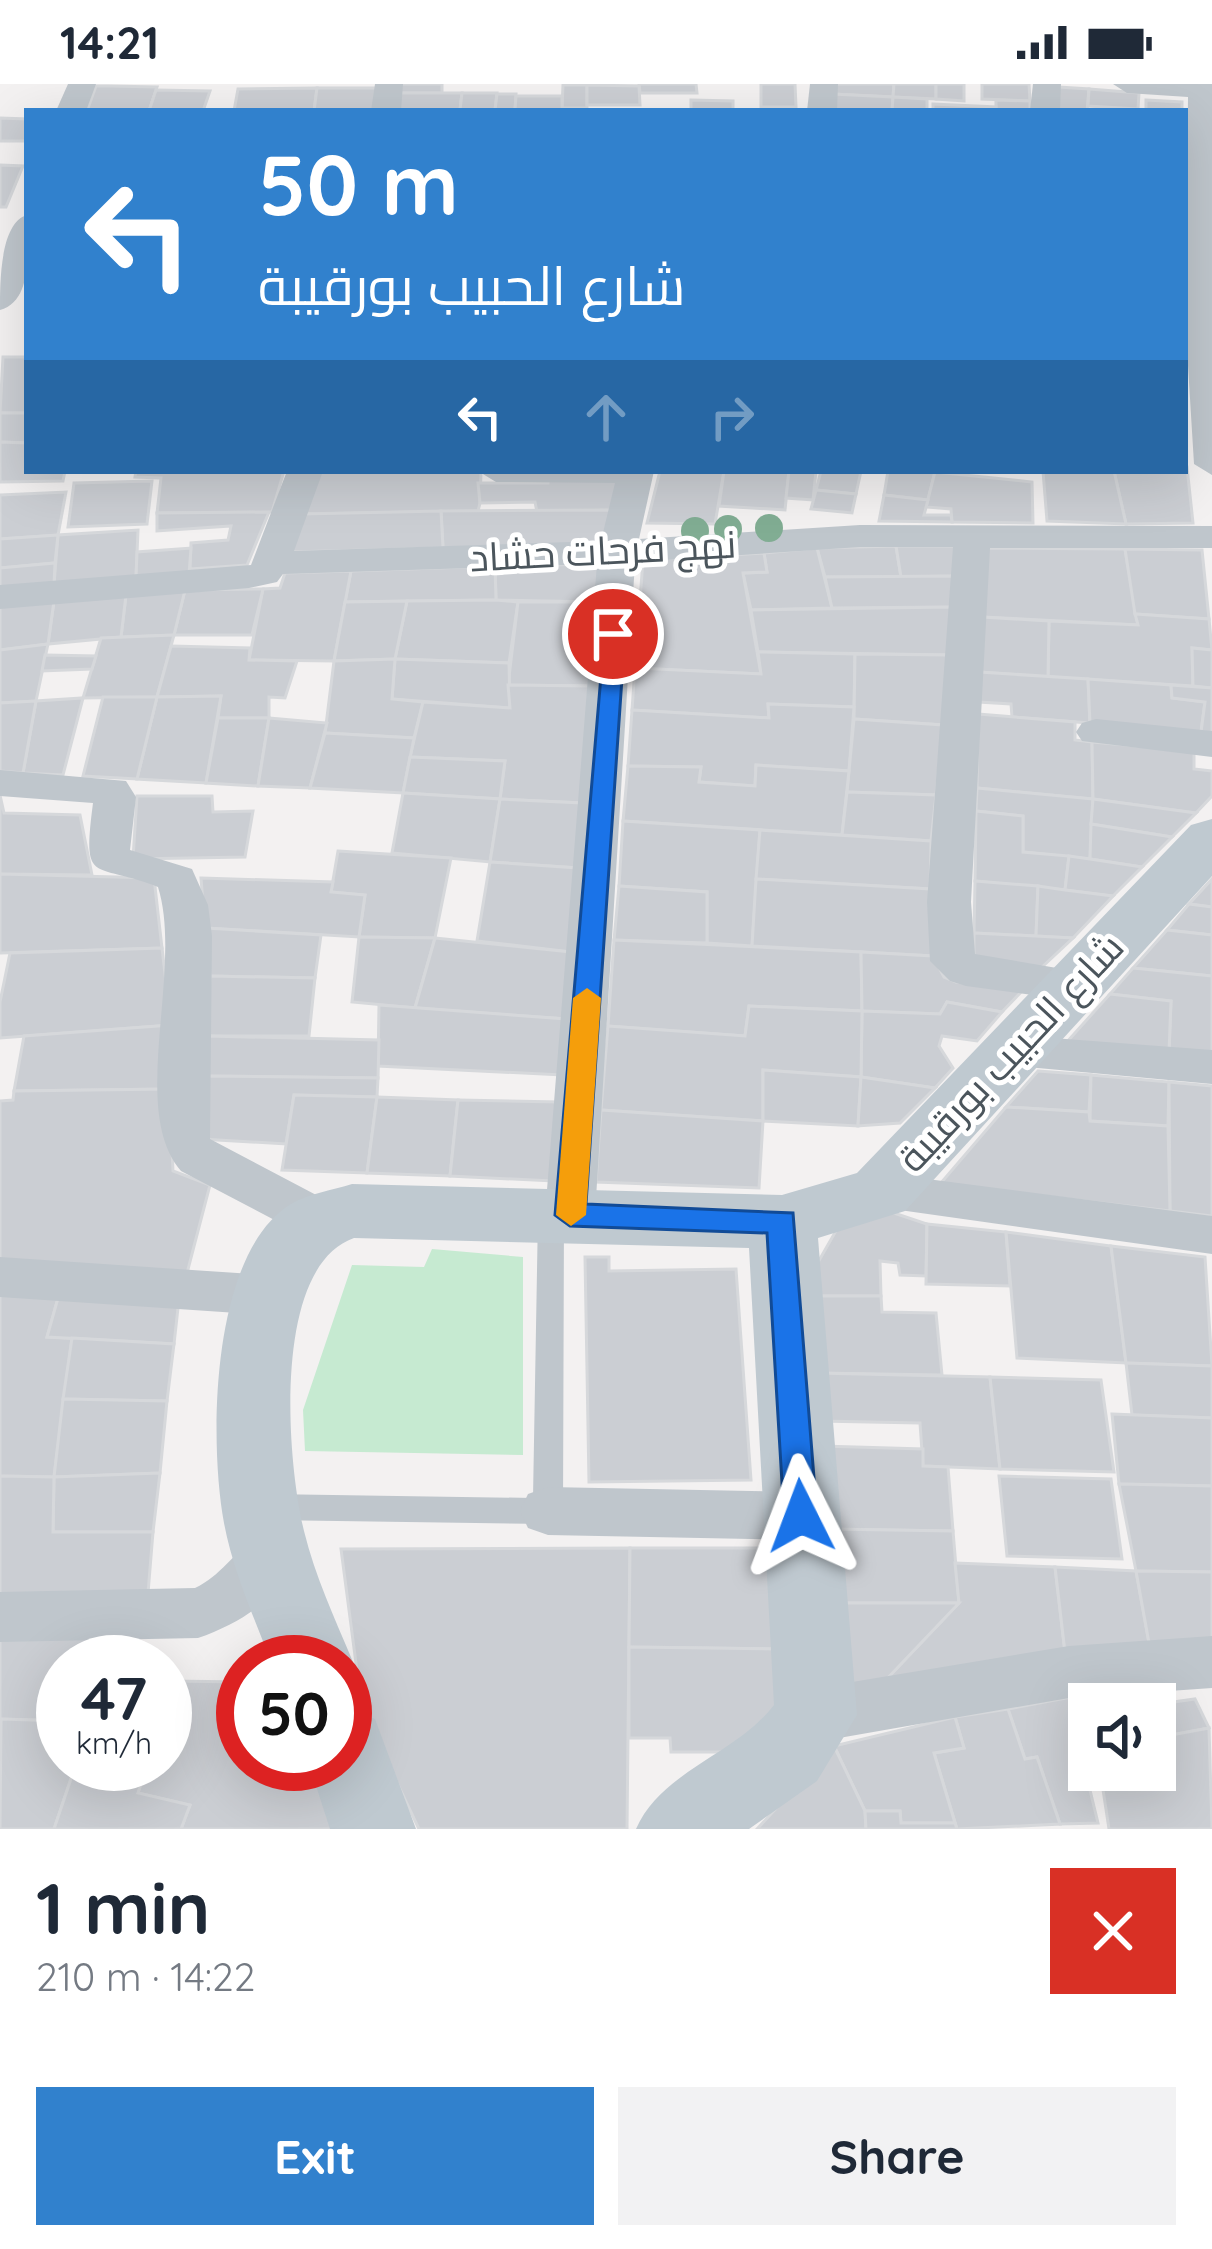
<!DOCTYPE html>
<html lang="en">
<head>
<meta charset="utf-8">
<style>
	:root { --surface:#fff; --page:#f2f2f3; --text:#1f2937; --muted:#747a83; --accent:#3181cd }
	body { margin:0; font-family:Quicksand,Cairo,sans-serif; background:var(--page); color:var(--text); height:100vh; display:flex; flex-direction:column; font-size:45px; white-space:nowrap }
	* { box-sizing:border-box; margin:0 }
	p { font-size:39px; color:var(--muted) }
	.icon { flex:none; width:66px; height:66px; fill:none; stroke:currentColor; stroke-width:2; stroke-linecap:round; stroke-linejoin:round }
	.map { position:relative; height:1745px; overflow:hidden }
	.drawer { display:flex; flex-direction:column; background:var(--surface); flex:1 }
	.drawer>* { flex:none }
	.guide { position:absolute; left:24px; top:24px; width:1164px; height:366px; border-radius:0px; box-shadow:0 12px 48px #0002; background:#3181cd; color:#fff; overflow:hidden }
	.tools { position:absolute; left:1068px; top:1599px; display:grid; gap:24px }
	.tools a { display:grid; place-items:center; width:108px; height:108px; border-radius:0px; background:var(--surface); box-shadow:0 12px 48px #0002; font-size:60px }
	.speed { position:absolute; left:36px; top:1551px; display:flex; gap:24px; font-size:60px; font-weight:700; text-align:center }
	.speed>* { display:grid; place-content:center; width:156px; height:156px; border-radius:50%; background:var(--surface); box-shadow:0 12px 48px #0002; line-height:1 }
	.speed small { font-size:30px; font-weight:400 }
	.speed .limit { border:18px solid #d22; background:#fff; color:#111 }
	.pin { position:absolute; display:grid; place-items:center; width:102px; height:102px; color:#fff; margin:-51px; border:6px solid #fff; border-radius:50%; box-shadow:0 3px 12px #0007 }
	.me { position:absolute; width:132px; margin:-66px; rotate:357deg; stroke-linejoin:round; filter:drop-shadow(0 0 9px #0008) }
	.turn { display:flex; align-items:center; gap:42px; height:252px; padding:0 36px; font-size:54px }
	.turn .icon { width:156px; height:156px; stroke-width:2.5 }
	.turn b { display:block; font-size:84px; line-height:102px }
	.lanes { display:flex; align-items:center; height:114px; padding:0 36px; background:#0003; justify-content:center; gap:60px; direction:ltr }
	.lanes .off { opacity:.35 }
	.round { display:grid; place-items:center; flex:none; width:126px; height:126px; border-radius:0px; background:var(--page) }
	.head { display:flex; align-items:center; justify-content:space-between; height:204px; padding:0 36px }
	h1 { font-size:72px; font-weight:700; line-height:90px }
	.action { display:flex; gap:24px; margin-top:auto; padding:24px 36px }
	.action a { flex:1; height:138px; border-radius:0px; background:var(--accent); color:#fff; font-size:48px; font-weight:700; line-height:138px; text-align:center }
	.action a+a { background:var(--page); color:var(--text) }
	.status { display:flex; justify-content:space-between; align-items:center; height:84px; padding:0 60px; background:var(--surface); direction:ltr }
	.status svg { height:33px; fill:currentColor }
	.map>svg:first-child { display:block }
</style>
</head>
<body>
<div class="status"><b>14:21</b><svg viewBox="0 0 49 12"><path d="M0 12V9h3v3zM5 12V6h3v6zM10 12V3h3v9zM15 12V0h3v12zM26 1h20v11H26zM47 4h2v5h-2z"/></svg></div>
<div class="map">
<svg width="1212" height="1745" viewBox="0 0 1212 1745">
	<rect width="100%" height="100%" fill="#f3f1f1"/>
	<polygon fill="#c6ead1" points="432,1165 523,1173 523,1371 305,1367 303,1326 352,1181 424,1183"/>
	<g fill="#cbced3" stroke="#d6d8db" stroke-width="3">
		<polygon points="400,0 442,0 442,9 399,9"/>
		<polygon points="696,0 697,9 640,9 639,0"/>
		<polygon points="761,0 795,0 796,23 761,23"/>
		<polygon points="833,0 894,0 893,13 832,10"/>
		<polygon points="894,0 936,0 936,15 893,13"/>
		<polygon points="936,0 964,0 964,17 936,15"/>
		<polygon points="982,0 1029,0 1030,17 982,15"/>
		<polygon points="563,1 587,1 587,24 562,24"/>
		<polygon points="587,1 639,2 640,21 587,21"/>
		<polygon points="96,2 109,2 157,3 149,27 87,27"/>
		<polygon points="1058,3 1089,5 1087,27 1057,27"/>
		<polygon points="317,4 314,27 234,27 238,5"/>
		<polygon points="317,4 377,4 375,27 314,27"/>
		<polygon points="1089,5 1139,9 1138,25 1088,22"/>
		<polygon points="156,6 210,7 203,27 149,27"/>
		<polygon points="399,9 462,9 460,26 397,26"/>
		<polygon points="462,9 497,9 495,26 460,26"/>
		<polygon points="497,10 516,10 515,26 495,26"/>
		<polygon points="832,10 893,13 892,27 830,27"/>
		<polygon points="516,12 562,12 562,26 515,26"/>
		<polygon points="893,13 927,15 927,27 892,27"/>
		<polygon points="691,16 733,17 733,27 691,27"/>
		<polygon points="996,16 1030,17 1030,27 996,27"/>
		<polygon points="1146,16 1182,18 1182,27 1146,27"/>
		<polygon points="933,20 996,23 996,27 933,27"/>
		<polygon points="0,34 27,35 27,57 0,57"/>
		<polygon points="0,81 23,82 6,123 0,123"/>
		<polygon points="3,273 27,273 27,329 0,329"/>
		<polygon points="0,329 27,329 27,359 0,358"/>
		<polygon points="0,358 27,359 27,387 65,387 63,397 0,398"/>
		<polygon points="1187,383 1193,439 1126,440 1114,387"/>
		<polygon points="136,387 284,387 272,428 157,429 161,394 135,393"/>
		<polygon points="315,387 481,387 480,419 478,427 302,430"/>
		<polygon points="660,387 724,387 715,440 647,439"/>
		<polygon points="724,387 789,387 785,426 719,422"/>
		<polygon points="789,387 816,387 813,416 786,414"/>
		<polygon points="821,387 861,387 856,410 816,406"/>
		<polygon points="888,387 935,387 928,416 884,411"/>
		<polygon points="1043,387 1114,387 1126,440 1047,437"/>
		<polygon points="550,388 621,388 612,426 537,428 535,418 480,419 478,399 548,399"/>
		<polygon points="935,388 1032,398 1033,439 952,438 951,425 926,423"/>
		<polygon points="152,397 147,440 68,443 74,399"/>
		<polygon points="816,406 856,410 852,429 811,425"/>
		<polygon points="66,408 58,451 0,455 0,411"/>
		<polygon points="884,411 928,416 924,431 951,431 952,438 879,437"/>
		<polygon points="612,426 604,460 443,464 441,427"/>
		<polygon points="441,427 443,464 290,468 302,430"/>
		<polygon points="269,428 247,481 190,485 191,459 228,456 231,442 157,447 157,429"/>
		<polygon points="138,446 136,494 54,500 58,451"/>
		<polygon points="58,451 55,479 0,484 0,455"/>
		<polygon points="896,462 901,493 825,493 817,464"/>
		<polygon points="896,462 956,462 954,492 901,493"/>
		<polygon points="191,464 189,490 136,494 137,468"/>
		<polygon points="817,464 832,524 751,526 743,489 767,488 764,469"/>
		<polygon points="985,464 1125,465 1138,541 982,533"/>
		<polygon points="1125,465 1202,466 1209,535 1135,530"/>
		<polygon points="764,469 767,488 743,489 761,590 635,584 643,476"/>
		<polygon points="55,479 54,500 0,504 0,484"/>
		<polygon points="601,480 598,518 496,516 495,482"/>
		<polygon points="495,482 496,516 345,518 351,487"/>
		<polygon points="351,487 334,577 249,576 263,505 280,504 285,489"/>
		<polygon points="954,492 951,523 832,524 825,493"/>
		<polygon points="263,505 252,551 174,551 185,506"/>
		<polygon points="185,506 174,551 121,553 126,511"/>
		<polygon points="126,511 121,553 48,560 54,517"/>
		<polygon points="496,516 518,518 509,579 395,575 407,517"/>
		<polygon points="54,517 48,560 0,566 0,522"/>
		<polygon points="407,517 395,575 334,577 345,518"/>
		<polygon points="518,518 598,518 591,602 508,601"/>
		<polygon points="951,523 949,571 758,568 751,526"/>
		<polygon points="1135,530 1209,535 1212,566 1192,564 1193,602 1048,593 1049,537 1138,541"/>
		<polygon points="982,533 1049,537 1048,593 979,588"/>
		<polygon points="174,551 157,613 83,614 101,554"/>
		<polygon points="48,560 36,617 0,619 0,566"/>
		<polygon points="171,562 250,564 249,576 297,577 285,614 269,613 269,634 218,634 221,612 157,613"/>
		<polygon points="1192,564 1212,566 1212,604 1193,602"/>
		<polygon points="758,568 855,570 854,623 768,620 769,634 632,626 635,584 761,590"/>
		<polygon points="855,570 949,571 943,641 854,635"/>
		<polygon points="45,571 96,572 92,585 42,587"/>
		<polygon points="395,575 509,579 510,624 392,615"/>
		<polygon points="395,575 392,615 423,618 414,654 325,649 334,577"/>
		<polygon points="979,588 1088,595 1090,639 1012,633 1011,620 979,618"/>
		<polygon points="1088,595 1171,601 1172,614 1205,618 1201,648 1090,639"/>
		<polygon points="508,601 591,602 582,719 500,715 505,677 410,673 423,618 510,624"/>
		<polygon points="1171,601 1212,604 1212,649 1201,648 1205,618 1172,614"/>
		<polygon points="221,612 206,699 137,695 157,613"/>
		<polygon points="103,613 157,613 137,695 83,692"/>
		<polygon points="83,614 63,691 23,689 36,617"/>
		<polygon points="36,617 23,689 0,687 0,619"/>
		<polygon points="768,620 854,623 849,687 756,681 755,702 699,698 701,683 628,682 632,626 769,634"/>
		<polygon points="978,630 1075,638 1075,656 1092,658 1093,715 977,704"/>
		<polygon points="218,634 269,634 258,702 206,699"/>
		<polygon points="269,634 327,639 310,704 258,702"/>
		<polygon points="854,635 943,641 936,711 847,708"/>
		<polygon points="325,649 414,654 403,709 310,704"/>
		<polygon points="1092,658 1194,667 1194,685 1212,687 1212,712 1196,729 1093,715"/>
		<polygon points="410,673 505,677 500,715 403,709"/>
		<polygon points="756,681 849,687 842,751 623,737 628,682 701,683 699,698 755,702"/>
		<polygon points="977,704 1093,715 1090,775 1023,768 1023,732 976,727"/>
		<polygon points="847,708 936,711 931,757 842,751"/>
		<polygon points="403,709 500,715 490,778 392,769"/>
		<polygon points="0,711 4,729 80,731 92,791 0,790"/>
		<polygon points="137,712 212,712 213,728 253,727 245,773 133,775"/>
		<polygon points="500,715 582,719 578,784 490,778"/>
		<polygon points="1093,715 1196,729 1172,753 1091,740"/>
		<polygon points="976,727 1023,732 1023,768 1069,772 1065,806 975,797"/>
		<polygon points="623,737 760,746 752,862 707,859 707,808 619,802"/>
		<polygon points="1091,740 1172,753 1142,783 1090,775"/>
		<polygon points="760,746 931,757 930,805 756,795"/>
		<polygon points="338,767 451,774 435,854 359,853 365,811 331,808"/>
		<polygon points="1069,772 1090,775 1142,783 1113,812 1065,806"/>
		<polygon points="490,778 578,784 571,868 477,857"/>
		<polygon points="0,790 154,794 162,864 0,869"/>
		<polygon points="201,794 333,798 331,808 365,811 359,853 205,844"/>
		<polygon points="756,795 930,805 933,872 752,862"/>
		<polygon points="1212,795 1212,823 1189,820"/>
		<polygon points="975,797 1038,802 1036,852 974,849"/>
		<polygon points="619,802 707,808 707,859 614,856"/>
		<polygon points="1038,802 1065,806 1113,812 1073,854 1036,852"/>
		<polygon points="1189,820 1212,823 1212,851 1167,846"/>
		<polygon points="205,844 321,851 315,894 210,892"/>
		<polygon points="1167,846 1212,851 1212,892 1133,884"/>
		<polygon points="974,849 1073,854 1041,884 974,877"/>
		<polygon points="359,853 435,854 415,924 352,918"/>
		<polygon points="435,854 571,868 566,935 415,924"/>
		<polygon points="614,856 861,868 862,927 749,922 745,952 608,942"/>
		<polygon points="162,864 171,941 0,954 0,918 10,869"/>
		<polygon points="861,868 933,872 944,893 956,898 1022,907 1002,928 947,918 940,930 862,927"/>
		<polygon points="1133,884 1212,892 1212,971 1169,968 1171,917 1110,910"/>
		<polygon points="210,892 315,894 309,952 207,952"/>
		<polygon points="1110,910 1171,917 1169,968 1066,959"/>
		<polygon points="947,918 1002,928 977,957 942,952 939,962 953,984 935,1004 861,993 862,927 940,930"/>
		<polygon points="379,921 566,935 562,991 378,982"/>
		<polygon points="749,922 862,927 861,993 763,986 763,1037 601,1026 608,942 745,952"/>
		<polygon points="171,941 169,1005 14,1007 24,952"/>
		<polygon points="207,952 379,956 378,994 204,992"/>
		<polygon points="763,986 861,993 858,1042 763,1037"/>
		<polygon points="1038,987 1091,991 1089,1028 1006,1023"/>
		<polygon points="1091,991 1169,998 1168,1042 1090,1037"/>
		<polygon points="204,992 378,994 377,1013 294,1011 286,1060 201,1055"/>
		<polygon points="861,993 935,1004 900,1039 858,1042"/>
		<polygon points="1169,998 1212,1002 1212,1132 1170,1127"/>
		<polygon points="169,1005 173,1087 210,1101 186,1193 0,1183 0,1017 13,1016 14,1007"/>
		<polygon points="294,1011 377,1013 367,1089 282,1086"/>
		<polygon points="377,1013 458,1016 450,1092 367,1089"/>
		<polygon points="458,1016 559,1018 553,1097 450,1092"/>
		<polygon points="1006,1023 1089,1028 1090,1037 1168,1042 1170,1127 940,1100"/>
		<polygon points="601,1026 763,1037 759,1104 596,1098"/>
		<polygon points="888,1127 927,1140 926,1192 900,1191 898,1179 880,1177 881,1212 810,1212 817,1180 841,1138"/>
		<polygon points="927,1140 1006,1148 1010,1202 926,1200"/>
		<polygon points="1006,1148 1111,1162 1126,1279 1017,1274"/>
		<polygon points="1111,1162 1205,1173 1212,1282 1126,1279"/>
		<polygon points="585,1173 609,1173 609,1187 736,1185 751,1396 589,1398"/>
		<polygon points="0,1204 60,1207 47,1253 72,1254 54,1393 0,1392"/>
		<polygon points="60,1207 179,1215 174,1260 47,1253"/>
		<polygon points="810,1212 881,1212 882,1228 936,1229 942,1291 816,1289"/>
		<polygon points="72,1254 174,1260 167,1317 63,1315"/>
		<polygon points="1126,1279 1212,1282 1212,1334 1132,1331"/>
		<polygon points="816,1289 990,1293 1000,1385 923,1382 920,1339 819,1337"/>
		<polygon points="990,1293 1101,1296 1114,1388 1000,1385"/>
		<polygon points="63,1315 167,1317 160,1389 54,1393"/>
		<polygon points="1112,1330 1212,1334 1212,1402 1119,1400"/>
		<polygon points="821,1362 923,1365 923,1382 948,1383 953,1447 827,1445"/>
		<polygon points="160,1389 153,1448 53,1448 54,1393"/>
		<polygon points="0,1392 54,1393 53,1448 153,1448 148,1509 0,1521"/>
		<polygon points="999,1392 1111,1395 1122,1475 1007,1472"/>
		<polygon points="1119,1400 1212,1402 1212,1488 1136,1487"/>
		<polygon points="827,1445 953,1447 959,1519 833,1519"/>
		<polygon points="630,1464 627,1745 419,1745 362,1625 341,1465"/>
		<polygon points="630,1464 775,1464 779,1565 629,1563"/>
		<polygon points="955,1479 1055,1483 1066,1577 881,1601 959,1519"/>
		<polygon points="1055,1483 1136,1487 1151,1570 1066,1577"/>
		<polygon points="1136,1487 1212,1488 1212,1568 1151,1570"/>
		<polygon points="833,1519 959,1519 881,1601 840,1611"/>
		<polygon points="0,1547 94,1550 92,1578 63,1578 63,1637 1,1635 0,1640"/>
		<polygon points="629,1563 779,1565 784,1652 746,1668 671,1668 670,1654 629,1654"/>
		<polygon points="169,1597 243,1598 243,1680 318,1680 345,1745 181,1745 190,1721 138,1709 147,1680 165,1680"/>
		<polygon points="1158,1602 1166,1619 1195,1615 1209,1644 1155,1654 1155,1620 1112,1620 1108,1606"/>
		<polygon points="1108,1606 1112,1620 1089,1620 1089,1664 1080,1665 1098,1739 1060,1740 1037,1673 1025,1675 1008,1625"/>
		<polygon points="1008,1625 1025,1675 1037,1673 1060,1740 957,1745 934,1669 964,1664 955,1633"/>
		<polygon points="955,1633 964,1664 934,1669 955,1739 901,1739 900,1727 865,1727 834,1662"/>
		<polygon points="1,1635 63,1637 63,1680 76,1680 54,1745 0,1745"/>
		<polygon points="1209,1644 1212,1745 1109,1745 1100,1686 1155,1686 1155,1654"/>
		<polygon points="834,1662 865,1727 866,1745 757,1745"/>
		<polygon points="76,1680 147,1680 138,1709 190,1721 181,1745 54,1745"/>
		<polygon points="865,1727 900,1727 901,1739 955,1739 957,1745 866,1745"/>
	</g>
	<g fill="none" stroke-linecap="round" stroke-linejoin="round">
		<polygon fill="#bfc6cc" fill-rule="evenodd" points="551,1120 560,1123 564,1130 563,1427 558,1436 548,1440 268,1436 258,1432 253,1423 258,1414 268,1410 533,1414 538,1130 542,1123"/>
		<g fill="#bfc6cc" fill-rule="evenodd">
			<polygon points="68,0 96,0 86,27 56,27"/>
			<polygon points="375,0 403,0 401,27 371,27"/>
			<polygon points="810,0 838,0 837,27 807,27"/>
			<polygon points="1033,0 1061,0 1060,27 1030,27"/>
			<polygon points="1113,0 1212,0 1212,391 1194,380 1186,249 1188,13 1127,9"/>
			<path d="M27,131C27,159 35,217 0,226C0,198 0,139 27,131Z"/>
			<polygon points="287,387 323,387 294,467 601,457 615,399 496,398 478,387 654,387 639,455 860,441 1212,442 1212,464 990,464 971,818 975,870 1086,889 1093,900 1086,911 1070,916 966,902 950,897 930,877 927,818 953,463 860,463 635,478 595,1131 588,1145 570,1150 552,1145 545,1131 597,480 283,490 277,498 249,504 0,525 0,501 251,481"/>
			<polygon points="1096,635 1212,647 1212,673 1082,657 1076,648 1082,639"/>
			<path d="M0,686L126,697L136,713L130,766L192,785L208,821L212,852L210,1055L339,1123L346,1137L339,1151L321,1156L303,1151L181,1087C128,1025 184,886 158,803C93,777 82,804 93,719L0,712Z"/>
			<polygon points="1012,951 1212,966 1212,1000 995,980 989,968 995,956"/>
			<polygon points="881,1089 1212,1132 1212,1170 864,1121 856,1108 864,1095"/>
			<polygon points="0,1173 266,1191 284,1197 292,1211 284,1225 266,1231 0,1213"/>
			<polygon points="548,1403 801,1408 821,1415 829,1432 821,1449 801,1456 548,1451 528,1444 520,1427 528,1410"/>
			<path d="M272,1446L292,1453L300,1470C278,1515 243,1538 198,1554L0,1558V1508L195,1504C226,1490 239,1457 272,1446Z"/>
			<polygon points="1212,1552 1212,1604 1069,1614 816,1658 795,1650 786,1631 795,1612 816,1604 1069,1562"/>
		</g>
		<g fill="#bfc9d0" fill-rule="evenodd">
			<path d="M1212,735V792L905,1127L818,1154L857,1631L817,1697L749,1745H636C662,1686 736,1671 774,1621L749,1164L354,1154C271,1183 287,1378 304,1447C315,1492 335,1535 353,1578L345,1595V1578H271C254,1533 233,1487 224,1439C209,1358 210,1169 291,1120C308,1110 333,1106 352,1100L782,1111L857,1089L1191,741Z"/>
			<polygon points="345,1624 375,1635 416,1745 330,1745 309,1680 345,1680"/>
		</g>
	</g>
	<g fill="#81ad93">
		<circle cx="769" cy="444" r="14"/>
		<circle cx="728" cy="445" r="14"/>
		<circle cx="695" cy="447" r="14"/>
	</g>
	<polygon fill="#1a73e8" stroke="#114b97" stroke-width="3" points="605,545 625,550 586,1120 793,1129 817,1432 813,1442 801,1446 789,1442 784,1432 767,1149 570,1142 555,1131"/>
	<polygon fill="#f59e0b" points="587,904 601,914 586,1131 571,1142 556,1131 573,914"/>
	<g text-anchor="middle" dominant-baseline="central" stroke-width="10" stroke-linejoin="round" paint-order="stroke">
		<g font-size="39" fill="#4b555c" stroke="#fff">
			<text transform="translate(603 466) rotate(-3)">نهج فرحات حشاد</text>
			<text transform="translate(1010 968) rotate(-47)">شارع الحبيب بورقيبة</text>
		</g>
	</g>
</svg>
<div class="tools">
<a><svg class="icon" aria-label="sound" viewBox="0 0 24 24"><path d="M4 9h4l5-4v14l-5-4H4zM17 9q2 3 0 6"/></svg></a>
</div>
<div class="speed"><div>47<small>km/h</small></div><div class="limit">50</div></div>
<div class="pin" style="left:613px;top:550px;background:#d93025"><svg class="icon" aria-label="arrive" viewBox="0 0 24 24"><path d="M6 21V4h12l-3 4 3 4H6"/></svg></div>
<svg class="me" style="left:801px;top:1432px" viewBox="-20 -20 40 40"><path d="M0-17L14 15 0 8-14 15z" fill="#1a73e8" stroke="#fff" stroke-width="4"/></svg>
<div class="guide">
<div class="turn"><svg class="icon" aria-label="left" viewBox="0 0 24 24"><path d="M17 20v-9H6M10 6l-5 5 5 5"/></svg><div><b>50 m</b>شارع الحبيب بورقيبة</div></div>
<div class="lanes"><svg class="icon" aria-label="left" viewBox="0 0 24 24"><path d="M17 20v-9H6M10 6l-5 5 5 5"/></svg><svg class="icon off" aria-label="ahead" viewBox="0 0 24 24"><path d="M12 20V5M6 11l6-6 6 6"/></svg><svg class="icon off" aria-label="right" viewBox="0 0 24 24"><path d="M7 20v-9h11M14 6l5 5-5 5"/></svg></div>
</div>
</div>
<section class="drawer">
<div class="head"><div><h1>1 min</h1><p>210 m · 14:22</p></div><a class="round" style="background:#d93025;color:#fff"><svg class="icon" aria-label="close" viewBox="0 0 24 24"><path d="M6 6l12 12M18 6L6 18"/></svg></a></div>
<div class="action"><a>Exit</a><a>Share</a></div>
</section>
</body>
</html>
